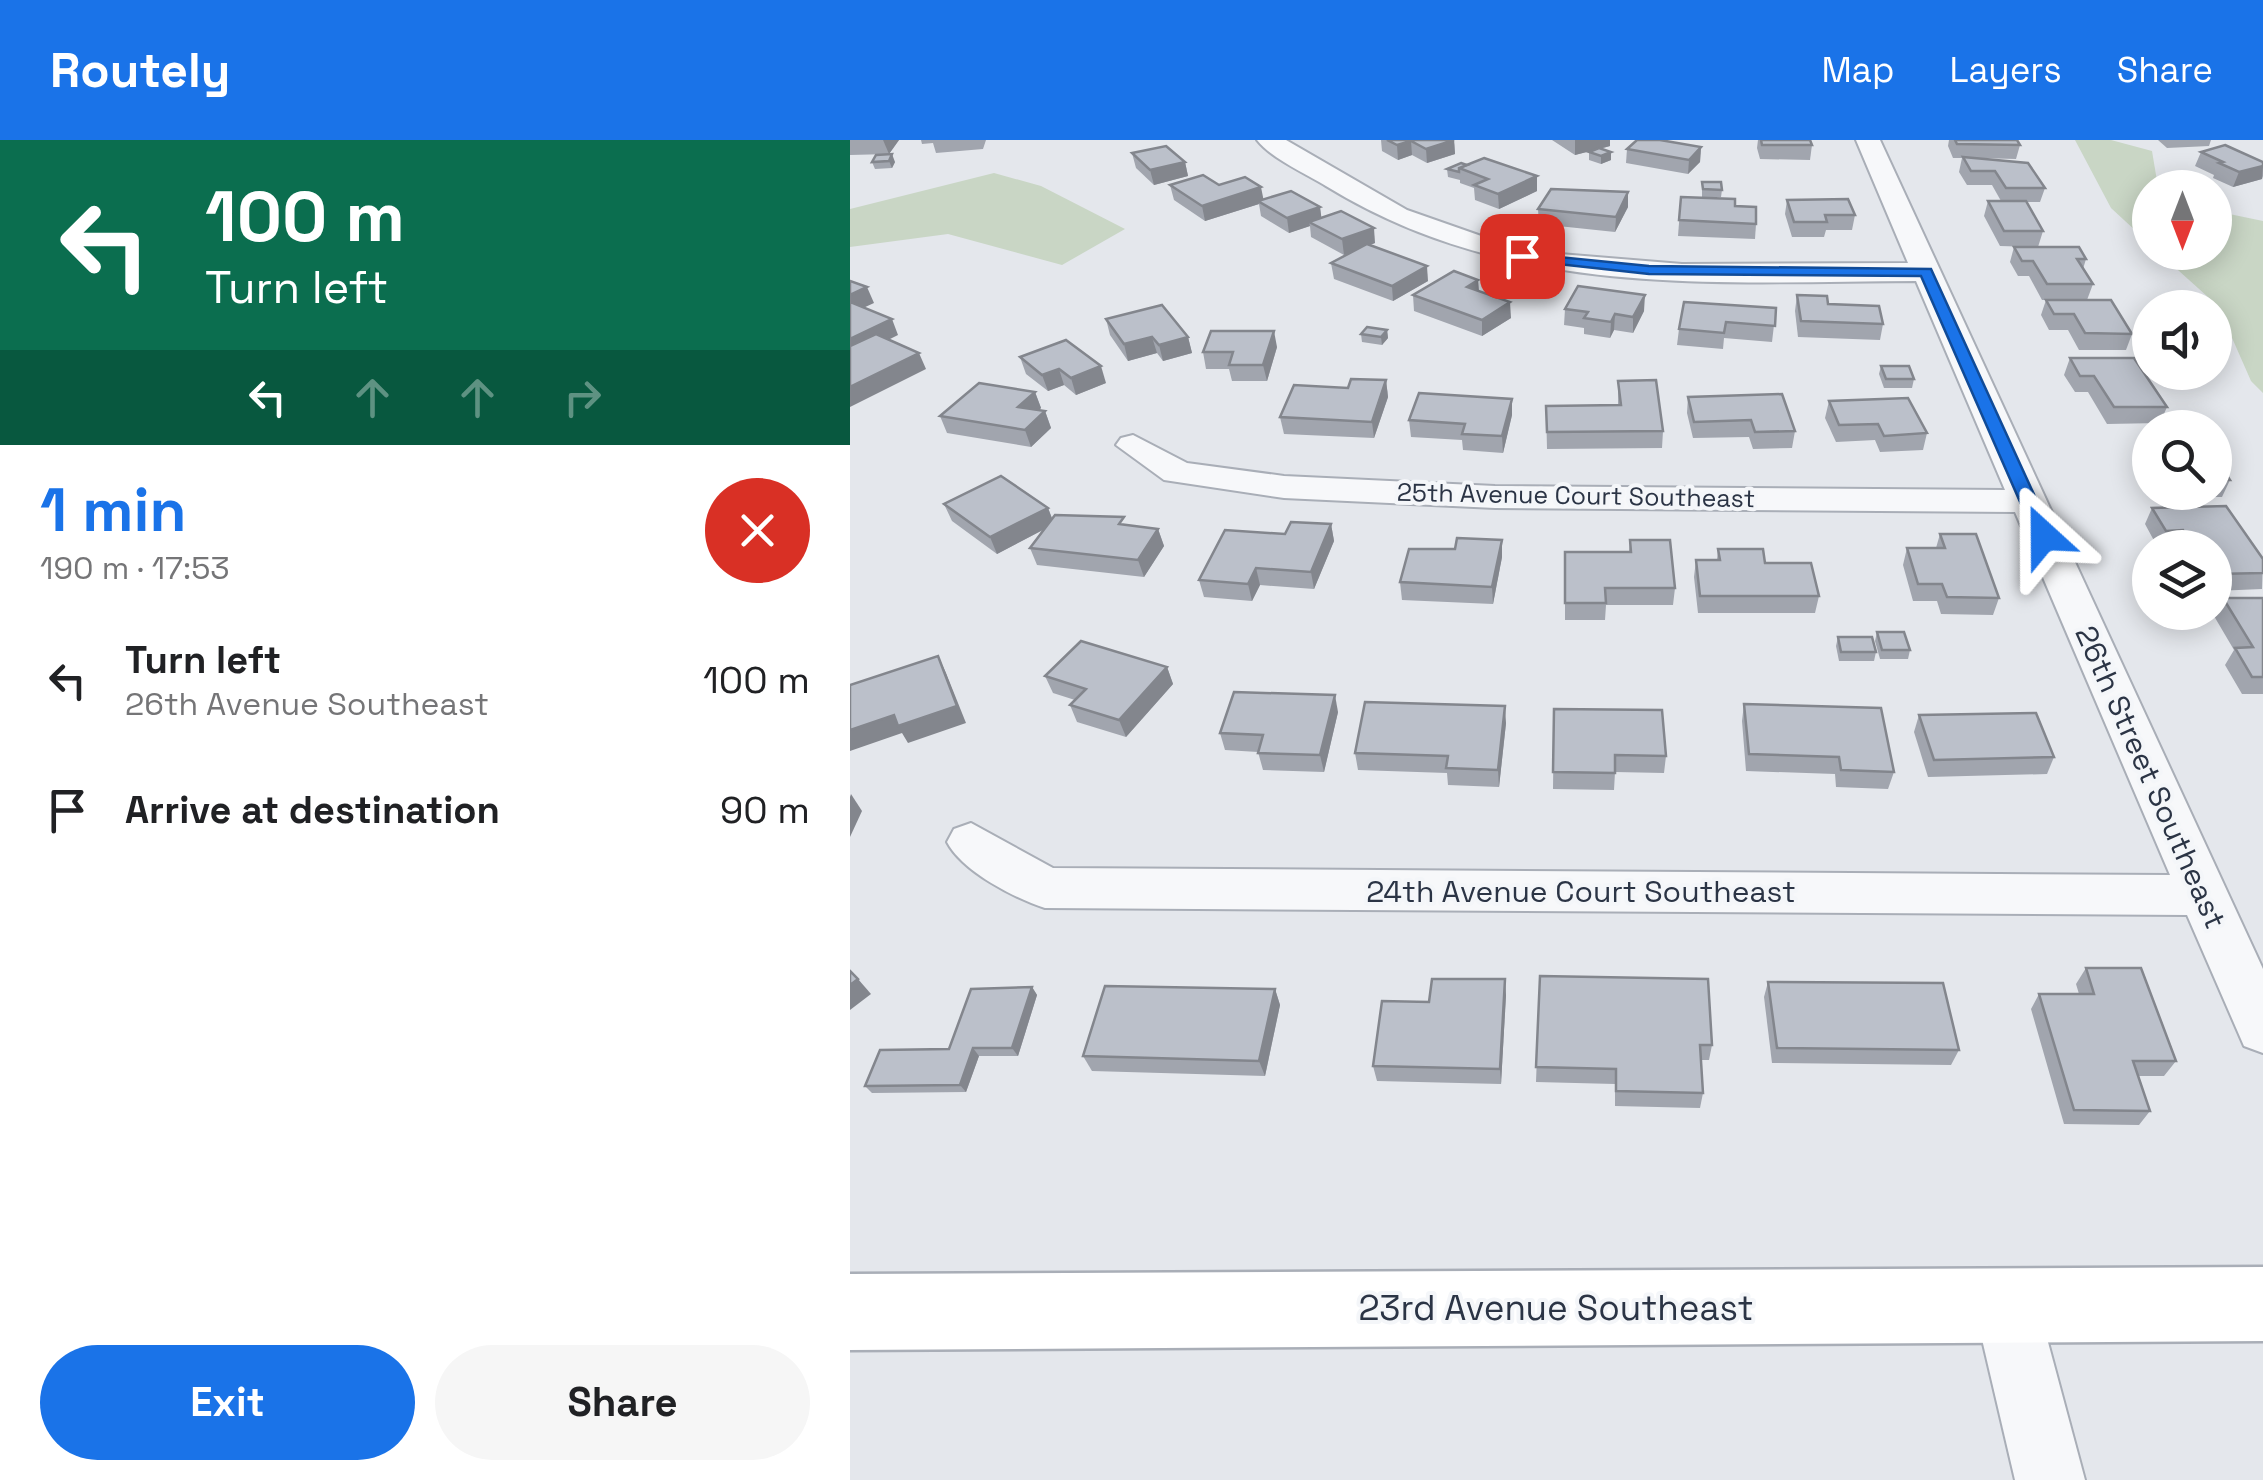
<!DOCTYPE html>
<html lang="en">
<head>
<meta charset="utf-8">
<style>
	:root { --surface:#fff; --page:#f6f6f6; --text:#202124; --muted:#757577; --accent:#1a73e8 }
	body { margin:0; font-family:"Space Grotesk",sans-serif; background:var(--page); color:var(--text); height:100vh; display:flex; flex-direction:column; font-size:38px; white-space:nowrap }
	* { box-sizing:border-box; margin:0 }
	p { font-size:32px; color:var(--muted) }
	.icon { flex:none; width:55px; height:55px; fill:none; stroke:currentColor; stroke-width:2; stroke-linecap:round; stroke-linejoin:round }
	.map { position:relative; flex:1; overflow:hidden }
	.panel { display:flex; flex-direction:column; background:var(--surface); width:850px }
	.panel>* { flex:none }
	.hud { background:#0b6e4f; color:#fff; overflow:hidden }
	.needle { width:65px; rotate:180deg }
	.controls { position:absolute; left:1282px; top:30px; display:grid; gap:20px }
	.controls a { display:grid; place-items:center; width:100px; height:100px; border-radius:50%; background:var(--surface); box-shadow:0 5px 25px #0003; font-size:50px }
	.pin { position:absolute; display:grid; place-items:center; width:85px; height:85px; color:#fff; margin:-42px; border-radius:20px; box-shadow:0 5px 15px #0006 }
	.me { position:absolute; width:110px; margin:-55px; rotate:336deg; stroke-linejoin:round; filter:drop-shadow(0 0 8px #0008) }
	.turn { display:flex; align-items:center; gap:35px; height:210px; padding:0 40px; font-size:45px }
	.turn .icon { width:130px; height:130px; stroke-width:2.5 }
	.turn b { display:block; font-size:70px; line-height:85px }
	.lanes { display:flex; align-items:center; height:95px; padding:0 40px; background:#0003; justify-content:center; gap:50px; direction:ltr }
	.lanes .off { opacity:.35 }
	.round { display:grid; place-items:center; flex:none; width:105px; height:105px; border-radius:52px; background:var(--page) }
	.summary { display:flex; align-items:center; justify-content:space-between; height:170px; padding:0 40px }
	h1 { font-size:60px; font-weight:700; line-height:75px; color:var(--accent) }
	.action { display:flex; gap:20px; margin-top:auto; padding:20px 40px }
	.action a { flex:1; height:115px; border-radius:60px; background:var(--accent); color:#fff; font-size:40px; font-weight:700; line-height:115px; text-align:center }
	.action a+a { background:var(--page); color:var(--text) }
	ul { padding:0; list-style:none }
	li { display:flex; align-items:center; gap:30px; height:130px; padding:0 40px }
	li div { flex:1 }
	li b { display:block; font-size:38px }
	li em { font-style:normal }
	header { display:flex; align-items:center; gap:60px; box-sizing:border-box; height:140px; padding:0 50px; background:var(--accent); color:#fff }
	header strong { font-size:48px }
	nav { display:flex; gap:55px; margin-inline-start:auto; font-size:35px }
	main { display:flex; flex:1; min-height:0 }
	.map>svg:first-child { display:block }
</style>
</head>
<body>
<header>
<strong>Routely</strong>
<nav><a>Map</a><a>Layers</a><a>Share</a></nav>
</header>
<main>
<section class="panel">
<div class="hud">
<div class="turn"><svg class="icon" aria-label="left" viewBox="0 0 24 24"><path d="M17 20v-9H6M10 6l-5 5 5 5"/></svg><div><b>100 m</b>Turn left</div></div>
<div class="lanes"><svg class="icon" aria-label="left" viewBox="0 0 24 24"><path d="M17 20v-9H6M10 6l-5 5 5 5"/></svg><svg class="icon off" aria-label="ahead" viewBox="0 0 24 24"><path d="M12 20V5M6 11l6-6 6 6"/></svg><svg class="icon off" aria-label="ahead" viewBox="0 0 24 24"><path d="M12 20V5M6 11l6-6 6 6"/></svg><svg class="icon off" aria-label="right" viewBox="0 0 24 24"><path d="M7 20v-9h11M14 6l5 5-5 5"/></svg></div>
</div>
<div class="summary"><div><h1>1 min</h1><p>190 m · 17:53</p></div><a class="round" style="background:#d93025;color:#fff"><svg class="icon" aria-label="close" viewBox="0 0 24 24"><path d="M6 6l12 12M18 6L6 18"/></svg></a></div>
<ul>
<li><svg class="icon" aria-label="left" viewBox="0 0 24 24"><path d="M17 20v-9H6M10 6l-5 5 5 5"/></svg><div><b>Turn left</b><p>26th Avenue Southeast</p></div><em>100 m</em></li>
<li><svg class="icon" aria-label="arrive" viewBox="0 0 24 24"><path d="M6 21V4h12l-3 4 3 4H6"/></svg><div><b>Arrive at destination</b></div><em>90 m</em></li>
</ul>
<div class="action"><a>Exit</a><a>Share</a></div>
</section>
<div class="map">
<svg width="1413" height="1340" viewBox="0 0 1413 1340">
	<rect width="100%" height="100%" fill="#e4e7ec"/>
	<g fill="#c9d6c5">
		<polygon points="1225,0 1261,0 1302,11 1308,47 1300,48 1300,104 1261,68"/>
		<polygon points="144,33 191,46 275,89 212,125 98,94 0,107 0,69"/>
		<polygon points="1365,71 1413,81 1413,253 1401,241 1368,166 1309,113 1365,112"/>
	</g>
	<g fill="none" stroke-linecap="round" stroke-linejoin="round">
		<g stroke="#a9aeb7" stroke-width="4">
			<g id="street">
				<path d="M407,0H436L557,70L654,104L710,114L832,124L1058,123L1006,0H1030L1413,829V913L1394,906L1337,775L195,768C164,758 112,731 97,702L104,689L121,683L203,728L1320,735L1165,372L645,368L434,358L314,340L266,305L271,298L283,295L337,323L434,336L645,346L1155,350L1066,141C859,142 660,159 476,46C455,33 422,19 407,0Z"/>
				<polygon points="1156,1133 1179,1142 1188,1165 1235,1340 1165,1340 1124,1165 1133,1142"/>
			</g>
		</g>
		<g stroke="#a9aeb7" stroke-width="5">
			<polygon id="secondary" points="1413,1127 1413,1201 0,1210 0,1134"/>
		</g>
		<use href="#street" fill="#f7f8fa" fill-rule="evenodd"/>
		<use href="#secondary" fill="#fff" fill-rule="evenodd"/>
	</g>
	<g fill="#a1a5ae">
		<polygon points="0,0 49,0 39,14 0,15"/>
		<polygon points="71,0 136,0 133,9 86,13 83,3 72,4"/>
		<polygon points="531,0 604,0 605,14 577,23 562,15 548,20 532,11"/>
		<polygon points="702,0 760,0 760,6 750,9 761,20 751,24 739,20 739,12 744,10 725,15"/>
		<polygon points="908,0 960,0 962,5 960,20 910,19 907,8"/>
		<polygon points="1099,0 1167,0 1170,5 1166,19 1128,18 1195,48 1190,62 1176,62 1193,91 1188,107 1150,106 1134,76 1138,61 1151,61 1142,45 1117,45 1109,32 1112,18 1103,18 1098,6"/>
		<polygon points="1308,0 1361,0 1359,6 1317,8"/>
		<polygon points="851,7 850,22 838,34 776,23 777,9"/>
		<polygon points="1351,12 1413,22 1413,36 1412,39 1383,47 1363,38 1364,35 1345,26"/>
		<polygon points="282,13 335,22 338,36 304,45 286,28"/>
		<polygon points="26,15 45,22 42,28 25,29 22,22"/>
		<polygon points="617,25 687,36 687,51 649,69 625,60 624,48 610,43 610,40 598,37 597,29"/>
		<polygon points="852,42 872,50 871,57 852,57"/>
		<polygon points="320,45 369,45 413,59 470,67 471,78 525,103 519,105 578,141 543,161 484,139 481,123 507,110 494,115 461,97 460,86 439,93 411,76 409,64 355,81 324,60"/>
		<polygon points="778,52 778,67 765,92 689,84 688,69"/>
		<polygon points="831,57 885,66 906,84 905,99 828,96"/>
		<polygon points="937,60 1005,75 1002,90 976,90 974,97 942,97 935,74"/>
		<polygon points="1164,107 1236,119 1233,129 1243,144 1237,160 1282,194 1276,210 1229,210 1218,190 1199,190 1191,175 1196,160 1192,160 1179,136 1168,136 1160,122"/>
		<polygon points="628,140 629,151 661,178 632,196 564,171 563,155"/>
		<polygon points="947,155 978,164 1033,184 1030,200 948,197 945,171"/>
		<polygon points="926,168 922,202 874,198 873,209 827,205 829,189"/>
		<polygon points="715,169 794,171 783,193 764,190 760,198 734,194 734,188 714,185"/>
		<polygon points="256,179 338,197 342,213 313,221 307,213 278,221 260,195"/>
		<polygon points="537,190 538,198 532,205 512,202 511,194"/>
		<polygon points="427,207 417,241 382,241 379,229 356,229 353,212"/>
		<polygon points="170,217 256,243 226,255 214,245 198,251 176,234"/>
		<polygon points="1220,218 1317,267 1310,283 1257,284 1238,252 1225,252 1214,235"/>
		<polygon points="1031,226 1064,239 1062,248 1034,248 1029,234"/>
		<polygon points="536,240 538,257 524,298 434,294 430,277 498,248"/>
		<polygon points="768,241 813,291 812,308 697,309 696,266 768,265"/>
		<polygon points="185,252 191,268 189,270 195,271 201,288 181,307 97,293 90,276"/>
		<polygon points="838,257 945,291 942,308 903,309 899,297 843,298 837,273"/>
		<polygon points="979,261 1077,293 1073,310 1030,312 1025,300 986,302 975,278"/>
		<polygon points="662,275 653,313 613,310 612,300 561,297 559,280"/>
		<polygon points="1298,288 1300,288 1300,320 1291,305"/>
		<polygon points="1365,317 1380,340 1372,357 1322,357 1320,352 1365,352"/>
		<polygon points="94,364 198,368 202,378 308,389 314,406 294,437 187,425 180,408 193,390 147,414 102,381"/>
		<polygon points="1302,368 1413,419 1412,449 1365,451 1365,408 1308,408 1295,384"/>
		<polygon points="481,384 484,401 464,449 410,445 402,461 354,457 349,440 435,394"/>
		<polygon points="1090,394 1149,458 1143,475 1091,474 1087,461 1063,461 1053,425 1057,408 1086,408"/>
		<polygon points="780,400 825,448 823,465 756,465 755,480 715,480 715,412 779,412"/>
		<polygon points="605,409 652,417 643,464 552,460 550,442"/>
		<polygon points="868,409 915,423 969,456 965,473 848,473 844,437 846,420 867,420"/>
		<polygon points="1373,458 1413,458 1413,554 1392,554 1375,525 1384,510 1364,476"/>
		<polygon points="1027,492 1060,510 1058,519 1030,519 1025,501"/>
		<polygon points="988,497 1026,512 1024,521 989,521 986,506"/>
		<polygon points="317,527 323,544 276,597 227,582 220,565 225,560 203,553 195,536"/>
		<polygon points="894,564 1044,632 1038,649 986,647 985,634 896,631 892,581"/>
		<polygon points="704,569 816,616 814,633 765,632 764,650 703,649"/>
		<polygon points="488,572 474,632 413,630 408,612 375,610 370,593"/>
		<polygon points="1069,575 1204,617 1197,634 1078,637 1064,592"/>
		<polygon points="656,583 649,647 598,645 597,633 508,630 505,613"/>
		<polygon points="1236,828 1326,921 1314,936 1289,936 1300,971 1289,985 1214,984 1181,869 1189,854 1229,854 1226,844"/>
		<polygon points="690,836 862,905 859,920 851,920 853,953 850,968 765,966 765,944 686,942"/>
		<polygon points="918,842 1109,910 1101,925 922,923 914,857"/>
		<polygon points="182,847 187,855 168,916 129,916 116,952 22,953 15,946 99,909"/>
		<polygon points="425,849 430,865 415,936 242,931 233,916"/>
		<polygon points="656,855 651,944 527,941 523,926 579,862"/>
	</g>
	<g fill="#83868d">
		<polygon points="33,0 49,0 39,14"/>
		<polygon points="604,0 605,14 577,23 576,9"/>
		<polygon points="725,0 760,0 760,6 725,15"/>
		<polygon points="561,1 562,15 548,20 547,5"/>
		<polygon points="851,7 850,22 838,34 839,20"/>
		<polygon points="761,12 761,20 751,24 751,16"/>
		<polygon points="42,14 45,22 42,28 39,21"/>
		<polygon points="335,22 338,36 304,45 300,30"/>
		<polygon points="1413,26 1412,39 1383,47 1389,32"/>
		<polygon points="687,36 687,51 649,69 648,54"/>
		<polygon points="411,47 414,62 408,61 409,64 355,81 352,66"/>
		<polygon points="778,52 778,67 765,92 766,77"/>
		<polygon points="470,67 472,82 459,82 460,86 439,93 437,78"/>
		<polygon points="524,88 525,103 494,115 492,99"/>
		<polygon points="577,126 578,141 543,161 542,146"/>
		<polygon points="628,140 629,155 617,147"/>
		<polygon points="17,147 24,163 0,174 0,155"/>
		<polygon points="795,155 794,171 783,193 783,177"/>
		<polygon points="660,162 661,178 632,196 632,180"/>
		<polygon points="765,174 764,190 760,198 761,182"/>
		<polygon points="42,179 48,195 0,219 0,199"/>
		<polygon points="537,190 538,198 532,205 531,197"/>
		<polygon points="424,191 427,207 417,241 413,225"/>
		<polygon points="302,197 307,213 278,221 274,204"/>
		<polygon points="338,197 342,213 313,221 309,205"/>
		<polygon points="69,213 76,229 0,267 0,247"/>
		<polygon points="251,226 256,243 226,255 221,238"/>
		<polygon points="209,229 214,245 198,251 192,235"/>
		<polygon points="536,240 538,257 524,298 522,282"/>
		<polygon points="185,252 191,268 174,284 168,267"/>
		<polygon points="662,259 662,275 653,313 652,296"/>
		<polygon points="195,271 201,288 181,307 175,290"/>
		<polygon points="198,368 204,384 147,414 140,397"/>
		<polygon points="481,384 484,401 464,449 461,432"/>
		<polygon points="308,389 314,406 294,437 288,420"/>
		<polygon points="652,400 652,417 643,464 642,447"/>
		<polygon points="406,428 410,445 402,461 398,444"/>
		<polygon points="88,516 96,533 116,583 58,603 52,593 0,611 0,590"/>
		<polygon points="317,527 323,544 276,597 269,580"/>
		<polygon points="485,555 488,572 474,632 470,615"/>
		<polygon points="655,566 656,583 649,647 648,630"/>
		<polygon points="1,654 12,671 0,697 0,657"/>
		<polygon points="8,839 21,854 0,870 0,845"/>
		<polygon points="655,839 656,855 651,944 650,929"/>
		<polygon points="182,847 187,855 168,916 162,908"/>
		<polygon points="425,849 430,865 415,936 409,921"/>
		<polygon points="123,908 129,916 116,952 110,945"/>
	</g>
	<g fill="#bbc0ca" stroke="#83868d" stroke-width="2.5">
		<polygon points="537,0 604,0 576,9 561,1 547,5"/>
		<polygon points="787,0 810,0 851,7 839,20 777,9"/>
		<polygon points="911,0 960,0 962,5 912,5"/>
		<polygon points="1105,0 1167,0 1170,5 1107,4"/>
		<polygon points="1375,5 1413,22 1413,26 1389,32 1369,23 1373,22 1351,12"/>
		<polygon points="316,6 335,22 300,30 282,13"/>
		<polygon points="749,8 761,12 751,16 739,12"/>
		<polygon points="42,14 39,21 22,22 26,15"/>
		<polygon points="1113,17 1178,23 1195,48 1156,48 1145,31 1121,31"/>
		<polygon points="634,18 687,36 648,54 624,45 638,39 609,28"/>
		<polygon points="611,23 617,25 609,28 609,32 597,29"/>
		<polygon points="353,35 369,45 395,37 411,47 352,66 320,45"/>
		<polygon points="852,42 871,42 872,50 853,49"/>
		<polygon points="701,49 778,52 766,77 688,69"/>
		<polygon points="441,51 470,67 437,78 408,61"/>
		<polygon points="831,57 885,59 885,66 906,67 906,84 829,80"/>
		<polygon points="998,59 1005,75 975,75 977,82 944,82 937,60"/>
		<polygon points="1138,61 1176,61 1193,91 1154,91"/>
		<polygon points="491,71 524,88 492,99 459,82"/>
		<polygon points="517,104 577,126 542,146 481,123"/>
		<polygon points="1164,107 1229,107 1236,119 1227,119 1243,144 1197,144 1183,121 1172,121"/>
		<polygon points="604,131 628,140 617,147 660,162 632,180 563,155"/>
		<polygon points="0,141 17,147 0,155"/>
		<polygon points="728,146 795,155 783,177 765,174 761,182 734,178 738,172 715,169"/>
		<polygon points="947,155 977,156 978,164 1029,166 1033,184 951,181"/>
		<polygon points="1196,160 1261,160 1282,194 1235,193 1224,174 1204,174"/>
		<polygon points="0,162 42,179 0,199"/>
		<polygon points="834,162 926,168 925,186 876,182 874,193 829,189"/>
		<polygon points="312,165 338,197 309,205 302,197 274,204 256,179"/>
		<polygon points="517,187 537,190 531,197 511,194"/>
		<polygon points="361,191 424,191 413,225 379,225 383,212 353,212"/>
		<polygon points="26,194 69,213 0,247 0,206"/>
		<polygon points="216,200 251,226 221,238 209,229 192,235 170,217"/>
		<polygon points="1220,218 1284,218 1317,267 1264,267 1244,236 1230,236"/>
		<polygon points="1031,226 1059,226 1064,239 1036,239"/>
		<polygon points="501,239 536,240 522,282 430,277 444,245 498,248"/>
		<polygon points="806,240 813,291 697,292 696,266 771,265 768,241"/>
		<polygon points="129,243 185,252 168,267 195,271 175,290 90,276"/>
		<polygon points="569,253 662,259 652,296 612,294 615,284 559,280"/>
		<polygon points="932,254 945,291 905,292 901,280 844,282 838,257"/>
		<polygon points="1058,258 1077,293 1034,296 1028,284 989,285 979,261"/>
		<polygon points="1365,317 1380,340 1365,340"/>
		<polygon points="151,336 198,368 140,397 94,364"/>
		<polygon points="1376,366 1413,419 1413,433 1365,434 1365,408 1343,408 1333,390 1316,391 1302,368"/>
		<polygon points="205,375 274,377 269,384 308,389 288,420 180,408"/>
		<polygon points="441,382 481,384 461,432 406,428 398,444 349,440 375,390 435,394"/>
		<polygon points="1090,394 1126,394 1149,458 1097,457 1092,444 1068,444 1057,408 1095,408"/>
		<polygon points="607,398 652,400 642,447 550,442 559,409 605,409"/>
		<polygon points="780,400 820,400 825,448 755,448 756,463 715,463 715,412 781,412"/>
		<polygon points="868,409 913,409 915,423 961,423 969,456 850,456 846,420 870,420"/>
		<polygon points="1373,458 1413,458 1413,537 1402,537 1385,508 1403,507"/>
		<polygon points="1027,492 1054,492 1060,510 1032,510"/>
		<polygon points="988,497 1022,497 1026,512 991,512"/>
		<polygon points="231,501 317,527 269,580 220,565 236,549 195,536"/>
		<polygon points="88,516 107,566 48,586 44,575 0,590 0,545"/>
		<polygon points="384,552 485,555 470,615 408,613 413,595 370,593"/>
		<polygon points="515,562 655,566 648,630 596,628 598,616 505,613"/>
		<polygon points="894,564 1031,568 1044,632 991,630 989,617 899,614"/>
		<polygon points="704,569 812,570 816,616 765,615 765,633 703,632"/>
		<polygon points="1186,573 1204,617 1084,620 1069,575"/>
		<polygon points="1236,828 1291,828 1326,921 1283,921 1300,971 1224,970 1189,854 1244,854"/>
		<polygon points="0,831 8,839 0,845"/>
		<polygon points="690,836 858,839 862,905 850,905 853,953 766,951 766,929 686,927"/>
		<polygon points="582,839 655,839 650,929 523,926 532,861 579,862"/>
		<polygon points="918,842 1093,843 1109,910 927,908"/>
		<polygon points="255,846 425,849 409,921 233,916"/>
		<polygon points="182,847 162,908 123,908 110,945 15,946 30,910 99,909 121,849"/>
	</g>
	<polygon fill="#1a73e8" stroke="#114b97" stroke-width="2.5" points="668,113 799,126 1081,129 1203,396 1194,402 1185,396 1071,136 799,134 672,120"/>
	<g text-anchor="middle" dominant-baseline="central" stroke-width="8" stroke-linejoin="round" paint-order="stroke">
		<g font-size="25" fill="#2b3445" stroke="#f4f6f9">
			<text transform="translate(726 355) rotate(1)">25th Avenue Court Southeast</text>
		</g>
		<g font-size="30" fill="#2b3445" stroke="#f4f6f9">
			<text transform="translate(1301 637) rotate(66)">26th Street Southeast</text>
			<text x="731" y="751">24th Avenue Court Southeast</text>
		</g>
		<g font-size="35" fill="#2b3445" stroke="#f4f6f9">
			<text x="706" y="1168">23rd Avenue Southeast</text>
		</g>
	</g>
</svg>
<div class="controls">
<a><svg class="needle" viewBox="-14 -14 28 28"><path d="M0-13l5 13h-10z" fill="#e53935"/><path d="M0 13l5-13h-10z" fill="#757577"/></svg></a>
<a><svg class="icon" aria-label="sound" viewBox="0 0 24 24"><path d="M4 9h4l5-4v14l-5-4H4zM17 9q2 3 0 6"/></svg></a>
<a><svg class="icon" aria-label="search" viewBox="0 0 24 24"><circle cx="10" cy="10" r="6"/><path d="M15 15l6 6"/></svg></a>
<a><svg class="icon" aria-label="layers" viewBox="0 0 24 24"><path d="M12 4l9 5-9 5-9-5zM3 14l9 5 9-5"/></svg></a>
</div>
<div class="pin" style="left:672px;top:116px;background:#d93025"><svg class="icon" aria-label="arrive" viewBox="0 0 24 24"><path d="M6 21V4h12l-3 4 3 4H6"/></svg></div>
<svg class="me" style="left:1194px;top:396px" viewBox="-20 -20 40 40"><path d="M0-17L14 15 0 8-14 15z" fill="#1a73e8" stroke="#fff" stroke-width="4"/></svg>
</div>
</main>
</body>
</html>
